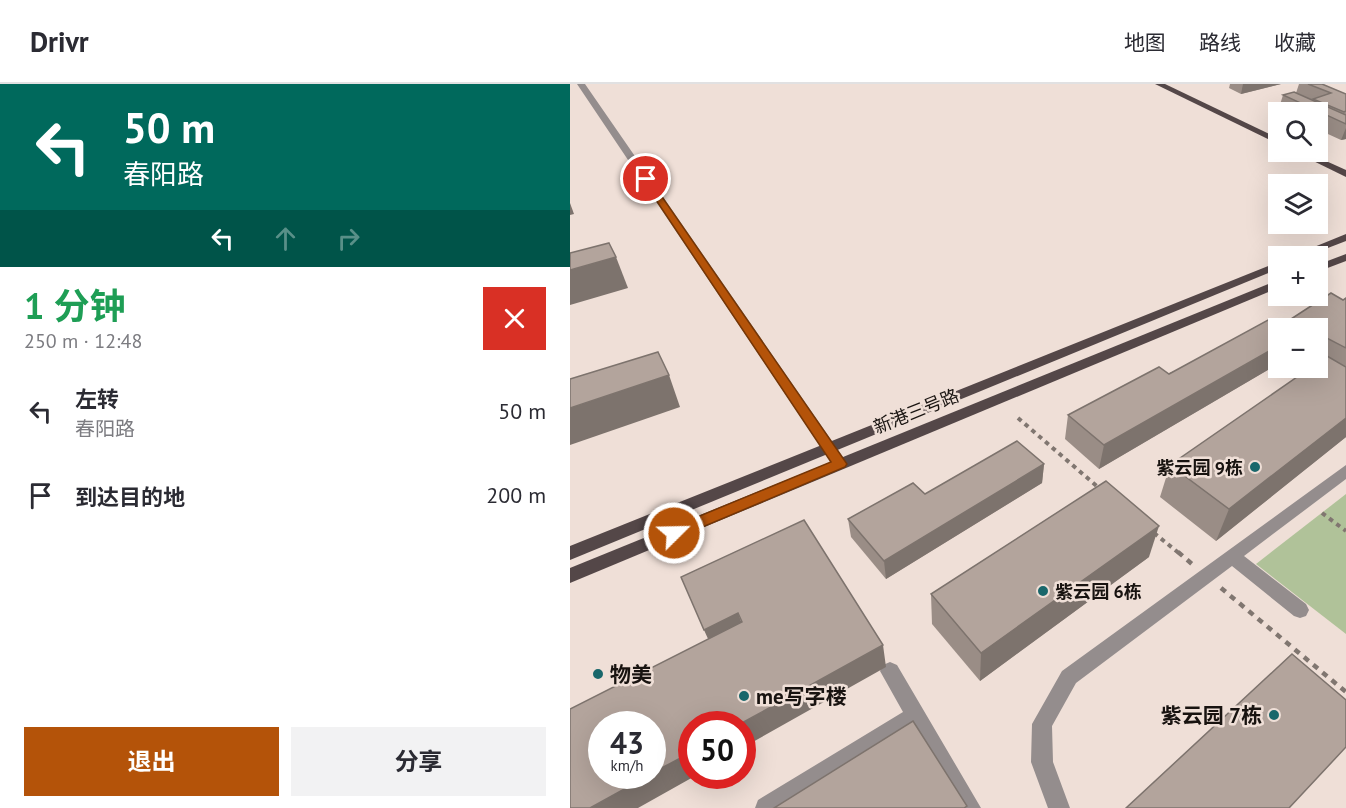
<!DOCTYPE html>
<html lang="zh">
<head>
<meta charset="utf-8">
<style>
	:root { --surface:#fff; --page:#f2f2f3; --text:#2b2b33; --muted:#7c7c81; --line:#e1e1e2; --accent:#b45309 }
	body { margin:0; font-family:"PT Sans","Noto Sans SC",sans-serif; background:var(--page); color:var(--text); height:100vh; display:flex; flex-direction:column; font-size:22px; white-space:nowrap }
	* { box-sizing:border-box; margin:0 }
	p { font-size:20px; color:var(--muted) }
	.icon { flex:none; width:33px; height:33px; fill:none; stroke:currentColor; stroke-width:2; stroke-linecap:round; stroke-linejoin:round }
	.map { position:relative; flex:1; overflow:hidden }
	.panel { display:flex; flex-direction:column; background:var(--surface); width:570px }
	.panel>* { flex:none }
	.guide { background:#00695c; color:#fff; overflow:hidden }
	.tools { position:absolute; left:698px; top:18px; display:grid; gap:12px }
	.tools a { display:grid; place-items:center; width:60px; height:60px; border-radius:0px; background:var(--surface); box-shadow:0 6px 24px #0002; font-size:30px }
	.speed { position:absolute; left:18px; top:627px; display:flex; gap:12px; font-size:30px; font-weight:700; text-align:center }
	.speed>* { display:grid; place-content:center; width:78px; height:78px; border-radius:50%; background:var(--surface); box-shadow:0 6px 24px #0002; line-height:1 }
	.speed small { font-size:15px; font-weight:400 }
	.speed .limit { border:9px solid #d22; background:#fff; color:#111 }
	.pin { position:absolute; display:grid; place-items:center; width:51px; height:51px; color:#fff; margin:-26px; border:3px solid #fff; border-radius:50%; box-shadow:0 2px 6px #0007 }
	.me { position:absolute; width:66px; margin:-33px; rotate:67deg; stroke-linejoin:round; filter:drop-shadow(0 0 4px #0008) }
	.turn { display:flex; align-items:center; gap:21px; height:126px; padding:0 24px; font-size:27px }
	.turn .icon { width:78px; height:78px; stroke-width:2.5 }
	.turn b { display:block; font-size:42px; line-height:51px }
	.lanes { display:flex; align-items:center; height:57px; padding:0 24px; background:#0003; justify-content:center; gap:30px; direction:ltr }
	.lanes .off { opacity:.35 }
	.round { display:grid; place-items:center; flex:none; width:63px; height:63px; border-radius:0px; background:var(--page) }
	.head { display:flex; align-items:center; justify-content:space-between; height:102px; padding:0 24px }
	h1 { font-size:36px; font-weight:700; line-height:45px; color:#1e9e55 }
	.primary-button { display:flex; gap:12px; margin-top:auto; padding:12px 24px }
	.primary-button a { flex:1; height:69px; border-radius:0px; background:var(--accent); color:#fff; font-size:24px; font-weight:700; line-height:69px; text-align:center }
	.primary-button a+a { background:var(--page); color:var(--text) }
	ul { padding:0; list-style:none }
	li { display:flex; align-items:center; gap:18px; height:84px; padding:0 24px }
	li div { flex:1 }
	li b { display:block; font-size:22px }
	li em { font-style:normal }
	header { display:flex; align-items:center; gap:36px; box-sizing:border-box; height:84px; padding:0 30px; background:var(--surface); border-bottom:2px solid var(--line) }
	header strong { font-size:28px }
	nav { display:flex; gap:33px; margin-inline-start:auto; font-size:21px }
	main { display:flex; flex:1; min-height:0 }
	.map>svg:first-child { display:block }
</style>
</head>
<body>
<header>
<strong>Drivr</strong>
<nav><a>地图</a><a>路线</a><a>收藏</a></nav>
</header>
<main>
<section class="panel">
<div class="guide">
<div class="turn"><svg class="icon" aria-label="left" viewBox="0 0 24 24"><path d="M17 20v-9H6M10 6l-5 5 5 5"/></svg><div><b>50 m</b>春阳路</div></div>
<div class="lanes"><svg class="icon" aria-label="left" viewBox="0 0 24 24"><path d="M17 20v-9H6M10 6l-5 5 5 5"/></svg><svg class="icon off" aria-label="ahead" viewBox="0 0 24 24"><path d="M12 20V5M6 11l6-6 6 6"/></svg><svg class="icon off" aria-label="right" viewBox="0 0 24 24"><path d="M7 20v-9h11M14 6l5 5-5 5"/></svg></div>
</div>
<div class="head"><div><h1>1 分钟</h1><p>250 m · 12:48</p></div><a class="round" style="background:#d93025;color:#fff"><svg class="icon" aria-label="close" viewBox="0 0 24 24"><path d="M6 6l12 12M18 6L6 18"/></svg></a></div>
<ul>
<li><svg class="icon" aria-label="left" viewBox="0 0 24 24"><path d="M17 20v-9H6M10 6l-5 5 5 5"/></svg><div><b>左转</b><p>春阳路</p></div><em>50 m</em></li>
<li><svg class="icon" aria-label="arrive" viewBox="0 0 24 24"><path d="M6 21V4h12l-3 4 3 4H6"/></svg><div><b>到达目的地</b></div><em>200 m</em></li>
</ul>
<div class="primary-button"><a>退出</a><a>分享</a></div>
</section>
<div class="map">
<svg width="776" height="724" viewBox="0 0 776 724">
	<rect width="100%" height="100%" fill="#efdfd7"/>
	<polygon fill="#b0c299" points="776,410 776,550 686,480"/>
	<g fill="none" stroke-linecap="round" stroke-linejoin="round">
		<g stroke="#807670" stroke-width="4" stroke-dasharray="4.5 4.5" stroke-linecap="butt">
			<polyline points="448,334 529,404"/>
			<polyline points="752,429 776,447"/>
			<polyline points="584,449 610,470"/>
		</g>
		<g stroke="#807670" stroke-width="4.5" stroke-dasharray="6 6" stroke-linecap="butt">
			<polyline points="608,468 622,480"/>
			<polyline points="651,504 776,608"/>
		</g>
		<g fill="#948d8d" fill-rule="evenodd">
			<polygon points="7,0 15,0 275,376 278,380 275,384 265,384"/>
			<polygon points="776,381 776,395 674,472 736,520 739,526 736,532 730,534 724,532 662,482 506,599 482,642 483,678 500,724 478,724 461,678 462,640 492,587"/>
			<polygon points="320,578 327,581 411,724 388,724 343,645 216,724 185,724 188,716 333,628 310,587 313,581"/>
		</g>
		<g fill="#544748" fill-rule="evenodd">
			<polygon points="585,0 595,0 708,54 708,60"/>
			<polygon points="725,68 736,68 776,86 776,93"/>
			<polygon points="776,150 776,157 737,172 722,172"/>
			<polygon points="776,170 776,177 747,188 747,181"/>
			<polygon points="708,178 708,185 0,476 0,462"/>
			<polygon points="708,196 708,204 0,499 0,484"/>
		</g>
	</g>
	<g fill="#9a8d86">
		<polygon points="660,0 711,0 671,10 659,4"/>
		<polygon points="729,0 752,0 776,10 776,55 771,56 747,45 747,28 712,28 708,27 713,11 726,9"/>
		<polygon points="776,214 776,353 646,457 590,413 600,381 747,284 747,244 717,244 721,235"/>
		<polygon points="708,244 708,280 529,385 495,355 498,331"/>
		<polygon points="474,380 472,399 316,495 281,453 278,435 355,410"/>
		<polygon points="579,473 410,597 362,540 361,510"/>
	</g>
	<g fill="#7d736d">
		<polygon points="673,0 711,0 671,10"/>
		<polygon points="776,44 776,55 771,56"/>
		<polygon points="0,119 4,130 0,131"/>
		<polygon points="46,173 58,204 0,221 0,186"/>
		<polygon points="708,262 708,280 529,385 534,361"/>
		<polygon points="99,291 110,323 0,361 0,324"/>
		<polygon points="776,334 776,353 646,457 659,425"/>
		<polygon points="474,380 472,399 316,495 314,477"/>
		<polygon points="589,442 579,473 410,597 411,569"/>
		<polygon points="168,529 176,551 144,568 134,546"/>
		<polygon points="313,561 316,583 172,664 172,640 170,640"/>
		<polygon points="122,668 122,692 125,692 68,724 20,724 78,692 82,692 82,689"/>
	</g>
	<g fill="#b3a49c" stroke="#7d736d" stroke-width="1.5">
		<polygon points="738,0 752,0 776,10 776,27 774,28 743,15 761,9"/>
		<polygon points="724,8 776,31 776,40 713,11"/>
		<polygon points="39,159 46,173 0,186 0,169"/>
		<polygon points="761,209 773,216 776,214 776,264 747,249 747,244 739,244 721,235"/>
		<polygon points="698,236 712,244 708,244 708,262 534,361 498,331 589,283 599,290"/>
		<polygon points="88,268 99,291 0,324 0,295"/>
		<polygon points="757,272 776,283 776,334 659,425 600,381 740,284 747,284 747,279"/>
		<polygon points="447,357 474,380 314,477 278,435 343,399 355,410"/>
		<polygon points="536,397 589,442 411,569 361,510"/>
		<polygon points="234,436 313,561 170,640 122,640 122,668 82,689 82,640 32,640 32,692 78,692 20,724 0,724 0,625 172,538 168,529 134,546 111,493"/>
		<polygon points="722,570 776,616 776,663 719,724 556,724"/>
		<polygon points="343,637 397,722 394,724 204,724"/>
	</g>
	<polygon fill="#b45309" stroke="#753606" stroke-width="1.5" points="73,94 79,94 277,380 275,383 104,455 98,453 96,449 98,445 261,378 72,95"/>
	<g fill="#19676b" stroke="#efdfd7" stroke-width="2">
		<circle cx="685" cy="383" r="6"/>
		<circle cx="473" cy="507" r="6"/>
		<circle cx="28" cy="590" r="6"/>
		<circle cx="174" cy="612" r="6"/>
		<circle cx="704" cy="631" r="6"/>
	</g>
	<g text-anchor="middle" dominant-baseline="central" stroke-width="5" stroke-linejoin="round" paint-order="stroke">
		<g font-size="18" fill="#181310" stroke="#efdfd7">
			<text transform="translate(346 327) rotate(-22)">新港三号路</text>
		</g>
		<g font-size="18" font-weight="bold" fill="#181310" stroke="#efdfd7" text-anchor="end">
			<text x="673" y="383">紫云园 9栋</text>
			<text x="485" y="507" text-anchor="start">紫云园 6栋</text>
		</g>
		<g font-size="21" font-weight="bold" fill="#181310" stroke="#efdfd7" text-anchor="start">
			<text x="40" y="590">物美</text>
			<text x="186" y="612">me写字楼</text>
			<text x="692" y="631" text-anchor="end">紫云园 7栋</text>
		</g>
	</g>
</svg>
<div class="tools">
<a><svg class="icon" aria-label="search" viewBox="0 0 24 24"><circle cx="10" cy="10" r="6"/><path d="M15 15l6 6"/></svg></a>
<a><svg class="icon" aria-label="layers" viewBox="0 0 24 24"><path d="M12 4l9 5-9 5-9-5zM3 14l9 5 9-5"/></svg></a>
<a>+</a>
<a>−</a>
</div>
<div class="speed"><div>43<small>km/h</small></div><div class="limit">50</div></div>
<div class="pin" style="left:76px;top:95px;background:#d93025"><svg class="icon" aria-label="arrive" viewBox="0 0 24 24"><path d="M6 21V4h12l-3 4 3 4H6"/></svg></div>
<svg class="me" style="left:104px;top:449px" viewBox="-20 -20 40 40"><circle r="17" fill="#b45309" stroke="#fff" stroke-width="3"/><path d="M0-11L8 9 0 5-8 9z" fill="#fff"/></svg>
</div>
</main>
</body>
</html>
